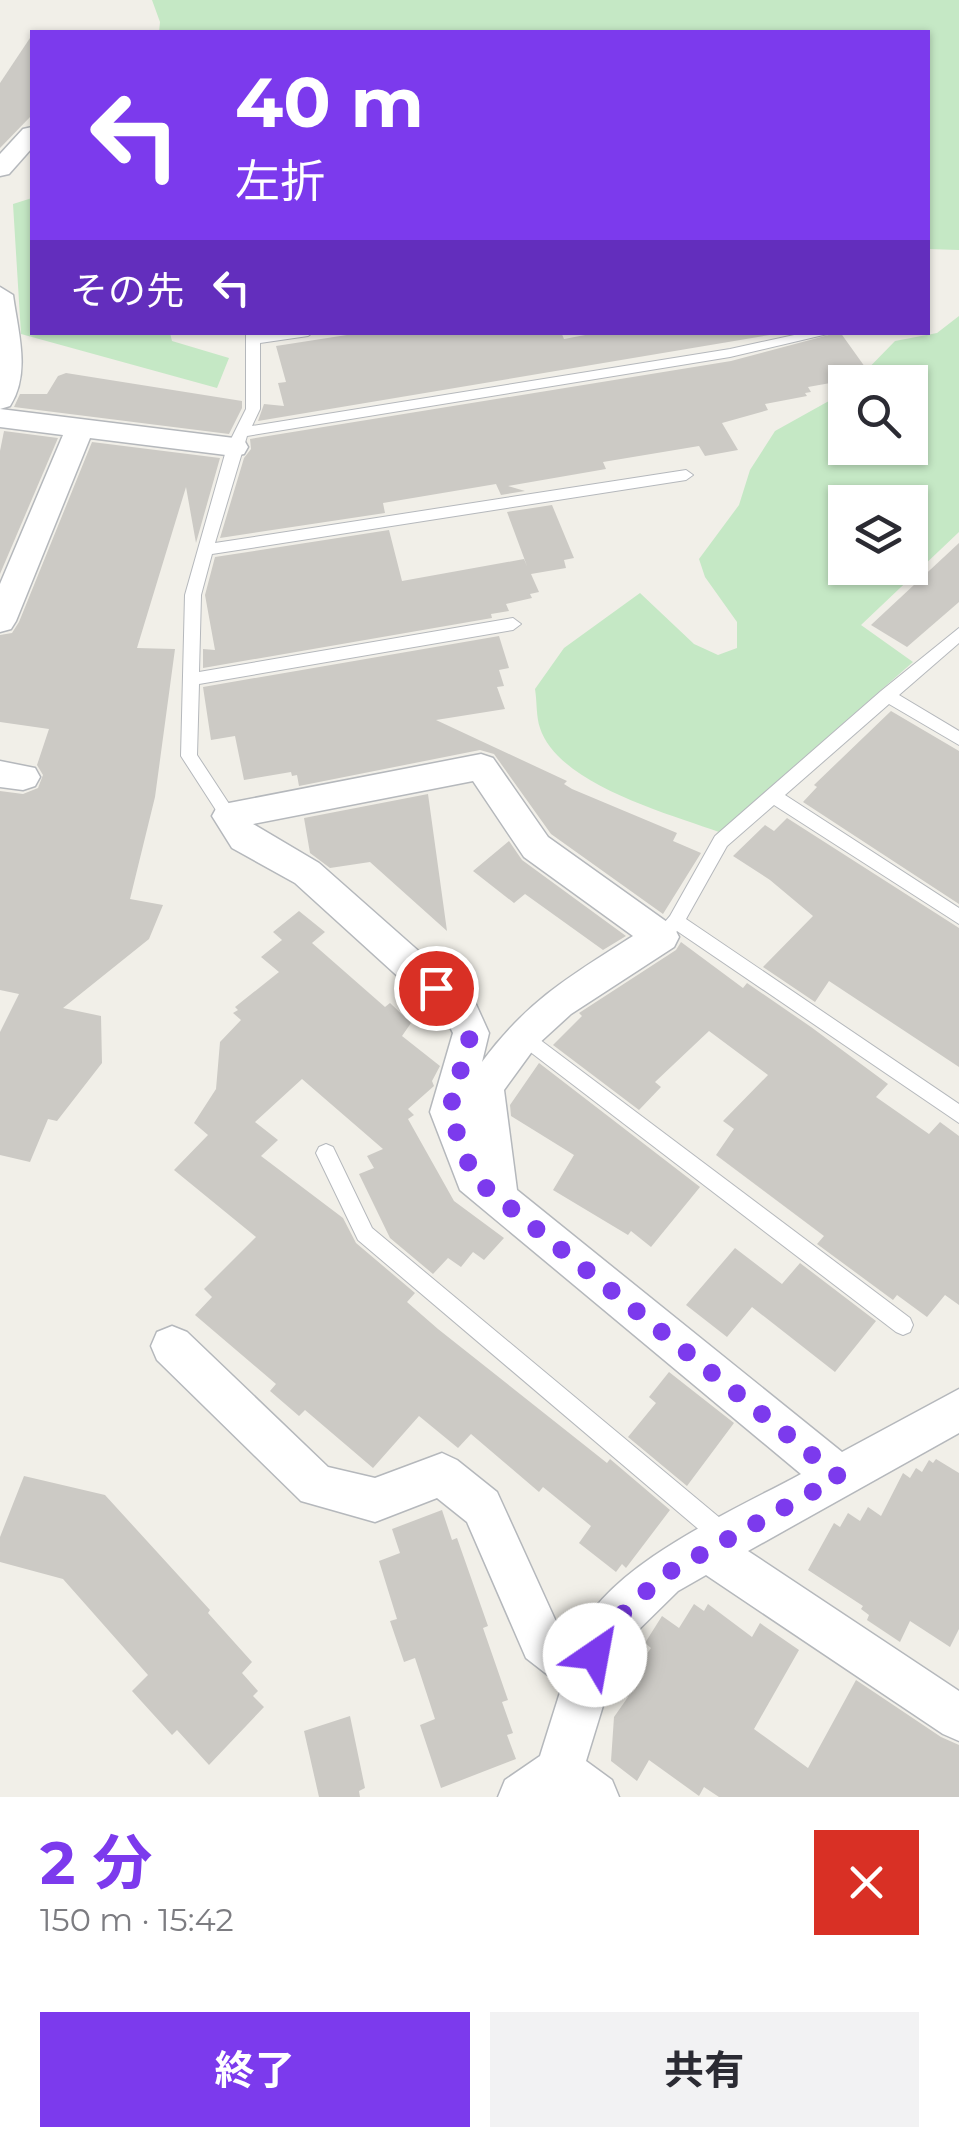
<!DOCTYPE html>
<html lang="ja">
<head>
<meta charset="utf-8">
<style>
	:root { --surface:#fff; --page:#f2f2f3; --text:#2b2b33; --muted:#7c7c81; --accent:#7c3aed }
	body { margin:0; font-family:Montserrat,"Noto Sans JP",sans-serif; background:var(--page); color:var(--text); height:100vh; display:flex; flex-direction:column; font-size:38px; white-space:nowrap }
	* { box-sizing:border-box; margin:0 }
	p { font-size:32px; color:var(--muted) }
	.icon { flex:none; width:55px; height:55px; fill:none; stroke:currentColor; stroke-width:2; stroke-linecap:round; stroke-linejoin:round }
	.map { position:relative; height:1797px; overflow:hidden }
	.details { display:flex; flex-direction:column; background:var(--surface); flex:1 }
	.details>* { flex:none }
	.top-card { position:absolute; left:30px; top:30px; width:900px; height:305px; border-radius:0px; box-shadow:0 2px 8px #0004; background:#7c3aed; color:#fff; overflow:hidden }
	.tools { position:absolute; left:828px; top:365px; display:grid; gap:20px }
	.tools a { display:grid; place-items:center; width:100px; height:100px; border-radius:0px; background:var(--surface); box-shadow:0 2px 8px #0004; font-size:50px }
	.pin { position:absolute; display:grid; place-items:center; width:85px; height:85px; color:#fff; margin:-42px; border:5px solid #fff; border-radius:50%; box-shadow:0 2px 10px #0007 }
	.me { position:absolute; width:110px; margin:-55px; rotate:33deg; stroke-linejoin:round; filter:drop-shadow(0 0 8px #0008) }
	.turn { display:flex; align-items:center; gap:35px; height:210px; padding:0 40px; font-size:45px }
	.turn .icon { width:130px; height:130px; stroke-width:2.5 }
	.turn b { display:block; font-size:70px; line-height:85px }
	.then { display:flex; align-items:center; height:95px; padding:0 40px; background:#0003; gap:20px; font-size:38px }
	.round { display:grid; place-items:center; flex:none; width:105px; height:105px; border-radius:0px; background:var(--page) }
	.headline { display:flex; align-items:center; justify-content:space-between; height:170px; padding:0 40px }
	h1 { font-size:60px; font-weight:700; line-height:75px; color:var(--accent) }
	.button { display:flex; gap:20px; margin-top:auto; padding:20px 40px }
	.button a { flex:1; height:115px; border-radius:0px; background:var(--accent); color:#fff; font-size:40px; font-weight:700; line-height:115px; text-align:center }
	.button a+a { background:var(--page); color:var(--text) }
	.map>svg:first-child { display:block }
</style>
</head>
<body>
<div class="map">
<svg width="959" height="1797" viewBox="0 0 959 1797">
	<rect width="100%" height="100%" fill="#f1efe8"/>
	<g fill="#c5e8c5" fill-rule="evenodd">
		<polygon points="152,0 959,0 959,250 928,249 928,32 159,32 160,22"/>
		<polygon points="32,198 32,332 170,333 172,341 229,358 217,388 21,334 13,204"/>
		<path d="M959,316V532L861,625L913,662L719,832C669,814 558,784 540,728C536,717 537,701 535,689L564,648L640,593L694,644L718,655L737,648V622L705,577L699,559L739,505L750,470L775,431L845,392V448H910V382H855L895,341L937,333ZM845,502H910V568H845Z"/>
	</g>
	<g fill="#cccac5">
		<polygon points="32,35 32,115 0,148 0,83"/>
		<polygon points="366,332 561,332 564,339 601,332 788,332 258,421 264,404 284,406 278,383 286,382 276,346"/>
		<polygon points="840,332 865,367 831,374 836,382 808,387 811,392 805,393 807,396 765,404 768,410 722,423 738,450 705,456 699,446 603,462 606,469 508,486 525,491 501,495 496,484 383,503 385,513 220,538 244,458 251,449 250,439 731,361"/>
		<polygon points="66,373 242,401 242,408 229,434 14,407 20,394 47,394 58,376"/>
		<polygon points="4,431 58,438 0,574 0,451"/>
		<polygon points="92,442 220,458 196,543 186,487 137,648 175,649 155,797 130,899 163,905 149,939 63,1008 101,1016 102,1063 57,1121 48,1119 30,1162 0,1155 0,1032 19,994 0,990 0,791 23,794 38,788 43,775 37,765 49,729 0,722 0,635 12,633 19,622"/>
		<polygon points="552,505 574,558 564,560 566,568 531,574 539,592 530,594 532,598 506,604 509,611 491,614 492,618 203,668 203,649 215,650 205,595 215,557 389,530 402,581 524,559 527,566 507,512"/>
		<polygon points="959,543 959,602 907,647 871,625"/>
		<polygon points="499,636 509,668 499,670 504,686 497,687 505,709 436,720 567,781 564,784 572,789 677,833 673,841 701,853 663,914 551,834 494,754 480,750 299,786 297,775 292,776 291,772 244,780 235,736 211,740 203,687"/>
		<polygon points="891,711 959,751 959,904 803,802 817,787 814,785"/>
		<polygon points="428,794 447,931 370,862 330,868 310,853 304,818"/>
		<polygon points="787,818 959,928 959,1067 829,981 815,1002 763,967 813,916 770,880 733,856 765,825 774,831"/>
		<polygon points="509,841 522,860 626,936 603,950 525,894 514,903 473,871"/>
		<polygon points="299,911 325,932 312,943 385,1007 390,1003 411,1023 402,1036 440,1066 432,1081 434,1086 408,1109 414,1115 408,1119 454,1201 504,1238 484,1260 473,1252 461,1267 448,1258 433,1274 390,1238 359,1174 374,1168 367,1156 383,1149 302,1079 255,1122 278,1140 261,1156 343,1218 356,1243 415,1293 407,1302 438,1329 607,1463 610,1459 670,1510 626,1568 622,1564 616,1572 579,1543 591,1526 543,1487 539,1492 471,1434 458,1448 419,1416 373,1468 305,1410 299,1416 270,1391 276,1384 195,1315 212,1297 204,1289 256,1237 174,1170 208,1135 194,1123 216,1089 220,1042 241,1020 233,1013 238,1010 235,1007 279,972 261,957 282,940 273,932"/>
		<polygon points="681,942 743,988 747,983 811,1027 888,1084 876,1097 929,1134 940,1122 959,1136 959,1305 945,1295 927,1317 897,1295 893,1300 817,1244 824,1236 716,1155 734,1129 723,1121 768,1075 709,1031 655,1082 661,1087 639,1110 553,1045 582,1016 579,1013 676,950"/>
		<polygon points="539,1063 700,1187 651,1247 631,1231 628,1235 553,1190 574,1155 511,1116 510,1105"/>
		<polygon points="735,1248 782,1284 800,1263 876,1321 835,1372 752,1307 727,1337 686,1305"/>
		<polygon points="669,1372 734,1423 687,1486 628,1437 656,1403 649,1397"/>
		<polygon points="936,1459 959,1473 959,1629 950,1647 910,1621 900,1642 867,1620 869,1615 861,1609 863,1606 808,1570 834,1523 840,1527 848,1513 860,1521 868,1507 881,1516 903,1473 910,1478 916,1468 922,1472 929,1460 933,1463"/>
		<polygon points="24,1476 105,1495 210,1610 208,1613 252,1662 242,1673 258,1691 253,1696 264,1707 209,1765 177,1730 172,1735 132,1691 148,1675 63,1579 0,1562 0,1537"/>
		<polygon points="442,1510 452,1540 457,1538 488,1626 483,1628 508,1700 502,1702 513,1733 507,1735 516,1759 441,1788 420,1725 435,1719 415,1658 404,1662 390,1621 397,1619 379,1561 400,1553 392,1529"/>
		<polygon points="694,1604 704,1611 708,1604 752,1637 760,1623 799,1650 754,1729 808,1768 856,1680 941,1737 959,1745 959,1797 719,1797 704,1787 699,1796 649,1760 637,1781 611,1761 614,1717 628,1697 620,1691 651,1648 645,1643 662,1616 679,1628"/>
		<polygon points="350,1716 365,1788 359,1791 360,1797 319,1797 304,1731"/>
	</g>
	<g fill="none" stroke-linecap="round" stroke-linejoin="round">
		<g stroke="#b5b8bc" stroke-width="2">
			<g id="service">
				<polygon points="246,332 260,332 260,335 314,332 308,336 260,343 260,409 252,426 730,349 808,332 836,332 730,357 247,436 215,543 686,470 693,475 686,480 212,554 201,595 199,672 513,618 521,624 513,630 199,684 197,755 237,816 229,823 223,821 181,756 185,595 227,447 246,409"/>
				<path d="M959,628V643L899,695L959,731V745L889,704L785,795L959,908V924L774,805L727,846L686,919L959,1104V1123L677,931C670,939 666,946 655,942L652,937L670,916L715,836L881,691Z"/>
				<polygon points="523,1027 910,1318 913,1325 910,1332 903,1335 896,1332 516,1041 514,1035 516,1029"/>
				<polygon points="326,1144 333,1147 372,1228 732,1528 735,1536 732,1544 724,1547 716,1544 358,1240 316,1153 319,1147"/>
			</g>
		</g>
		<g stroke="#b5b8bc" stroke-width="3">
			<g id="minor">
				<polygon points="32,127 32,148 9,174 0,176 0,154 23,129"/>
				<path d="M0,287L13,295C18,332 31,373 10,406L0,409L234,438L244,440L248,447L244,454L234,456L90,438L16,621L11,629L0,632V584L63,435L0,427Z"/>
				<path d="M481,754L493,758L548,837L674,927L679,937L674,947L571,1014L536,1046L504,1090L517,1190L842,1452L959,1389V1433L748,1551L959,1691V1741L943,1734L706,1575L678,1591L621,1647L586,1761L612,1780L619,1797H498L505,1780L540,1756L562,1686L526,1658L467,1522L437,1498L375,1522L301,1501L157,1360L151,1346L157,1332L172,1326L187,1332L328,1467L375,1478L442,1453L457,1460L497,1492L558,1626L577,1640C600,1568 737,1509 801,1474L460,1190L430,1112L453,1033L447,1021L295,883L232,848L212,816L217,807L229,803ZM473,781L524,857L633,936C570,976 527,1001 482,1062L489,1033L474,1000L319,863L253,824Z"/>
				<polygon points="0,761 35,768 40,777 35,786 23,790 0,787"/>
			</g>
		</g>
		<use href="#service" fill="#fff" fill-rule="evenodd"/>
		<use href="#minor" fill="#fff" fill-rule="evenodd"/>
	</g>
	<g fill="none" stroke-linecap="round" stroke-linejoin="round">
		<polyline stroke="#7c3aed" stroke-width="18" stroke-dasharray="0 32.4" points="436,988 461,1010 471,1033 449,1112 474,1178 839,1477 662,1576 602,1634 595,1655"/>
	</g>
</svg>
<div class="tools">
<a><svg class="icon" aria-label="search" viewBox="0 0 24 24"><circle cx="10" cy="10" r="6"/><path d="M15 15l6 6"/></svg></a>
<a><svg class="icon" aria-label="layers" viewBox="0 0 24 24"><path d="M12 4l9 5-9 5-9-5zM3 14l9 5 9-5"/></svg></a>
</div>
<div class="pin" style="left:436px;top:988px;background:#d93025"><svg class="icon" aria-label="arrive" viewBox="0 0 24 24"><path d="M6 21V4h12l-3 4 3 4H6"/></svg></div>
<svg class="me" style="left:595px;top:1655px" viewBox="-20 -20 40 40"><circle r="19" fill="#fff"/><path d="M0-13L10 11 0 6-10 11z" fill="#7c3aed"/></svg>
<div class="top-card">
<div class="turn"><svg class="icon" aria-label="left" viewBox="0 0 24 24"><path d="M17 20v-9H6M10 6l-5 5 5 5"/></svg><div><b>40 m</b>左折</div></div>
<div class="then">その先<svg class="icon" aria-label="left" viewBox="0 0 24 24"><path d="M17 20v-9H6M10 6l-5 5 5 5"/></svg></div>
</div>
</div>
<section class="details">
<div class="headline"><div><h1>2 分</h1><p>150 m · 15:42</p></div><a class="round" style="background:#d93025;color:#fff"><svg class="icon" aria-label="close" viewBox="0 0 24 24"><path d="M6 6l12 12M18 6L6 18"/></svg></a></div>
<div class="button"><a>終了</a><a>共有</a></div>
</section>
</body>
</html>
